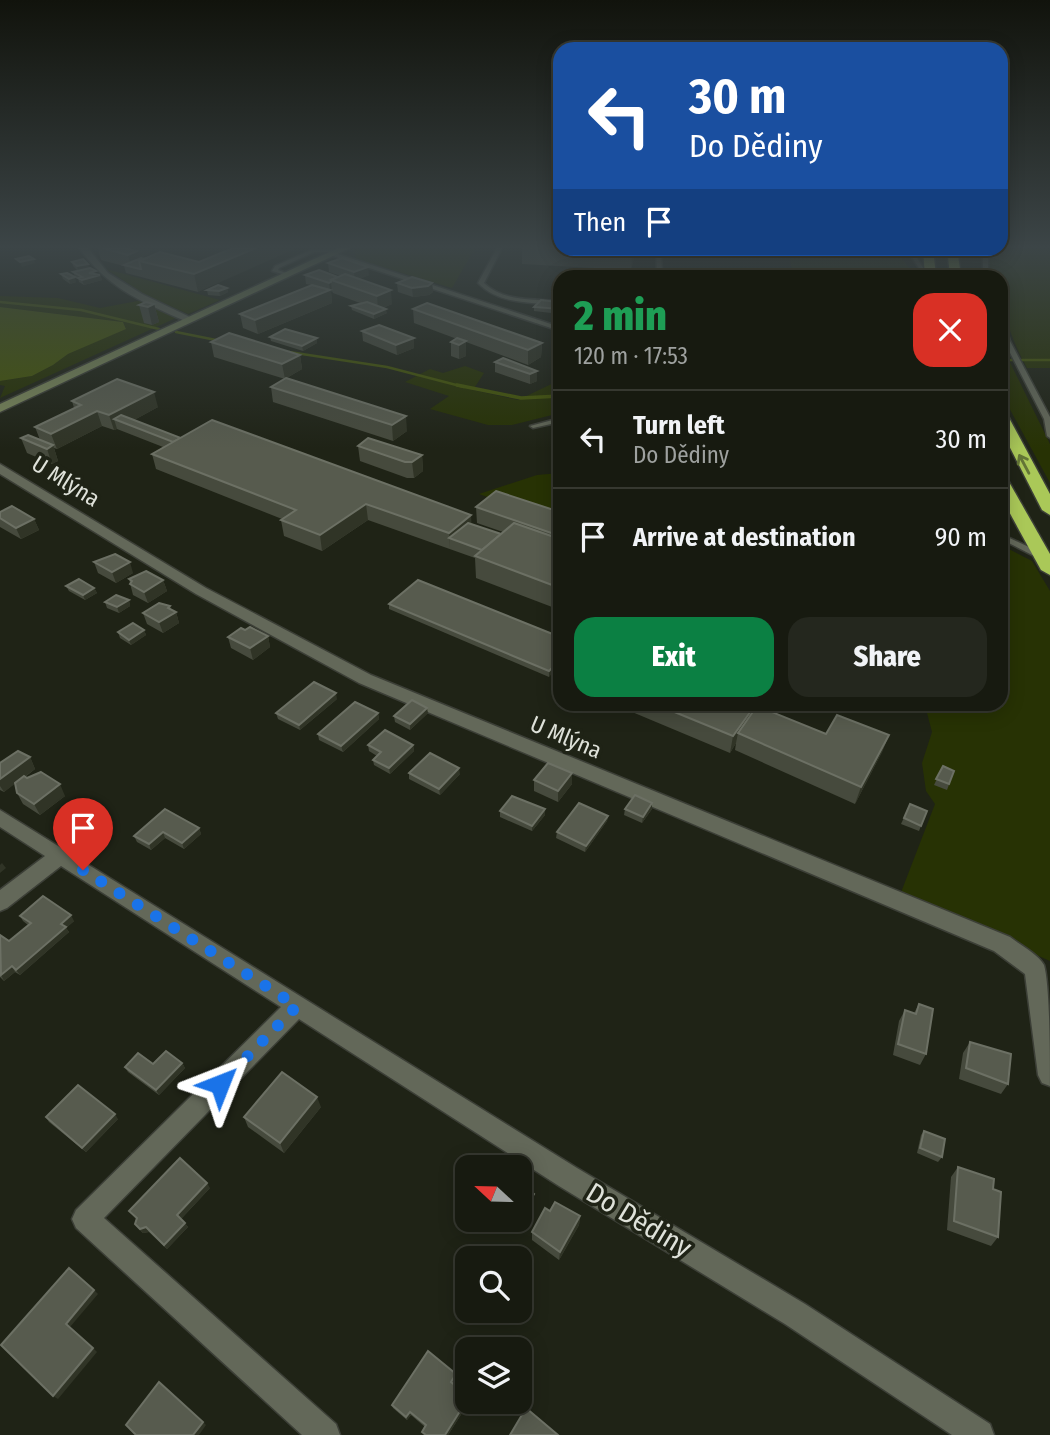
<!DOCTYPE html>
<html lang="en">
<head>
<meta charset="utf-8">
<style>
	:root { --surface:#171a10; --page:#24271e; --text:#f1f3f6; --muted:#9ea19f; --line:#363830; --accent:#0b8043 }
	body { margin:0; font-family:"Fira Sans Condensed",sans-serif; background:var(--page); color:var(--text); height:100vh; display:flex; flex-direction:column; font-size:26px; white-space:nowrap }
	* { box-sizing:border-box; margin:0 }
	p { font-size:23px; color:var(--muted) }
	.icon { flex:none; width:38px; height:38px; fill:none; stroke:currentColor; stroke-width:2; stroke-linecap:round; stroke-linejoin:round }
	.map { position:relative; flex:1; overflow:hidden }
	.details { position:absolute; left:553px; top:270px; width:455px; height:441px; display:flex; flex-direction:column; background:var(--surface); border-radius:21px; box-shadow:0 4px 18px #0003,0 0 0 2px var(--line) }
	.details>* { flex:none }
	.banner { position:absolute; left:553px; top:42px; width:455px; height:214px; border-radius:21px; box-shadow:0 4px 18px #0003,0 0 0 2px var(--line); background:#1a4fa0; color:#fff; overflow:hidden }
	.needle { width:46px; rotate:292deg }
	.tools { position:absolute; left:455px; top:1155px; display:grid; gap:14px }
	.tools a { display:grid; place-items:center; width:77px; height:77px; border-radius:14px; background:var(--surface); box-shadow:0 4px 18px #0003,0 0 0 2px var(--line); font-size:35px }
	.pin { position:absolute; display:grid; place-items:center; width:60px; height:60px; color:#fff; margin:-72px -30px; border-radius:50% 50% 50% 0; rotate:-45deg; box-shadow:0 0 7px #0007 }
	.pin .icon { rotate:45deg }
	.me { position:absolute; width:77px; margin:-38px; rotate:45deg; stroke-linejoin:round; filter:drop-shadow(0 0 5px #0008) }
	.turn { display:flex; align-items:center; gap:24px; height:147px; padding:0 21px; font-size:32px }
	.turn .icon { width:91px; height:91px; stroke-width:2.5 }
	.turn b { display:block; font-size:49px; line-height:60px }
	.then { display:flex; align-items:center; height:66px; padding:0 21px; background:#0003; gap:14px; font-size:26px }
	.round { display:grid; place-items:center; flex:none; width:74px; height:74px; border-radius:21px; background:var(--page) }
	.head { display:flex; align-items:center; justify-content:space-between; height:119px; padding:0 21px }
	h1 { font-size:42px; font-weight:800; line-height:52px; color:#1e9e55 }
	.button { display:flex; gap:14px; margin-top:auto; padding:14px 21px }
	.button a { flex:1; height:80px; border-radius:21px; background:var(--accent); color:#fff; font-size:28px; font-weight:800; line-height:80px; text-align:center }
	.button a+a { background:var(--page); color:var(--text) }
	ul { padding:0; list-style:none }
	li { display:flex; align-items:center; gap:21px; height:98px; padding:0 21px; border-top:2px solid var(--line) }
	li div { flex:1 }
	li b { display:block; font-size:26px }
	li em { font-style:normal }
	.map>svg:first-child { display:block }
</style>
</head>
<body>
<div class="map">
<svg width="1050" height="1435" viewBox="0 0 1050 1435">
	<rect width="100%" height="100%" fill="#1f2316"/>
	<g fill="#273204">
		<polygon points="359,248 475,248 452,288 356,259 355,250"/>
		<path d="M1050,248V368H1027C1011,339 1001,310 1001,276H993L989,264L992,249Z"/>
		<polygon points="788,249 899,249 902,259 916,276 793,276"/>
		<polygon points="106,269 220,300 188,314 144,294"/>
		<polygon points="0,296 58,298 100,308 143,300 176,318 0,398 5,386 0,385 0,381 32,376 53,365 68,354 126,328 123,322 0,307"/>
		<polygon points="1001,344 1050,444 1050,483 1001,393"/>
		<polygon points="465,366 484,373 473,390 518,400 560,380 560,413 512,425 488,425 430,409 449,396 405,382 430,369 443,373"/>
		<polygon points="560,473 560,522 479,494 537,475"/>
		<polygon points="1001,545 1032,561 1050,591 1050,961 900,895 935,804 926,791 922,763 932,732 926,709 910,704 1001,704"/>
	</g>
	<polygon fill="#455608" points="0,307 123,322 126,329 68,354 53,365 32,376 0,381"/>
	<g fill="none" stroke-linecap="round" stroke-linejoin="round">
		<g stroke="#455608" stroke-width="2.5">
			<polyline points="0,302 81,310 159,329"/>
			<polyline points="176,332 221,341"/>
			<polyline points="289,352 387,367 464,387"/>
			<polyline points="1001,360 1050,360"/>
		</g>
		<polyline stroke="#455608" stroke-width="3.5" points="457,385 521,398 560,396"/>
		<g stroke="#3c3f37" stroke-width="3">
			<g id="lane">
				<path d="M497,248H502L484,283C504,302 534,299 560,301V305C532,302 499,305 478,283Z"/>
				<polygon points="656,248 661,248 662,276 657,276"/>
				<polygon points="906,248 911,248 928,276 924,276"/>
				<rect x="983" y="248" width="5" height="28"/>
				<polygon points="311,250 341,250 341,252 332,252 560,327 560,331 330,255 329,254 332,252 314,252 279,268 278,270 289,274 289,276 272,271 275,266"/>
				<polygon points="1001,320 1004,322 1010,341 1050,417 1050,438 1047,436 1044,419 1004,341 1001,331"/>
				<polygon points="560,418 560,422 533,428 530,426"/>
				<polygon points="1001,534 1044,554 1045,556 1041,558 1038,558 1001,539"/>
			</g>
		</g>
		<g stroke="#3c3f37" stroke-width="3">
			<g id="street">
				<path d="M79,248H88L108,273L142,294L196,320L187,322C141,301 111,291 79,248Z"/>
				<path d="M0,464L206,588L371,675L1010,937C1020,945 1038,954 1044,965C1050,985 1050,1060 1050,1086L1042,1083L1038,1075L1025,974L994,951L359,683L196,594L0,474Z"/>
				<polygon points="0,810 577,1168 805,1304 990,1424 994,1435 952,1435 785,1324 559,1186 299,1019 104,1218 336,1424 340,1435 302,1435 76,1228 72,1219 76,1210 281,1007 61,866 7,908 0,911 0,890 45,856 0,827"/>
			</g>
		</g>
		<g stroke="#3c3f37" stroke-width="3">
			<polygon id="secondary" points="338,248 350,248 0,412 0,404"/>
		</g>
		<g stroke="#3c3f37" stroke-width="3">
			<g id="highway">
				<polygon points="923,248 933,248 936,276 925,276"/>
				<polygon points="947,248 957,248 961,276 950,276"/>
				<polygon points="1001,412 1008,416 1050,494 1050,515 1042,510 1001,430"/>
				<polygon points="1001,477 1009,482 1050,554 1050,575 1041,570 1001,497"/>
			</g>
		</g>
		<use href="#lane" fill="#636859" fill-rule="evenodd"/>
		<use href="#street" fill="#636859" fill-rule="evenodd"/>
		<use href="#secondary" fill="#788559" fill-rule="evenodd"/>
		<use href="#highway" fill="#aac858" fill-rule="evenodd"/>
	</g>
	<g fill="#464a3d">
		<polygon points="98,248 149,248 150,254 139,258 199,262 198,292 126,273 124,266 101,260"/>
		<polygon points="522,248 636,248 631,270 522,264"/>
		<polygon points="72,262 90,268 97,275 100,275 102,280 84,285 79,282 78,278 75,277 73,272 78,271 73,266"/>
		<polygon points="328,263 369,275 359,279 392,304 383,308 387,313 374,319 352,310 351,306 360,303 333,293 332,291 331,292 332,303 258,334 243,328 240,314 311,285 306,284 305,275 339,277 341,276 329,272"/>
		<polygon points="61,274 76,282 70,284 63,279"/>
		<polygon points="397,283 432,283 433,292 429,295 413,297 398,292"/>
		<polygon points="227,288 228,292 220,296 208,295 207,290"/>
		<polygon points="154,304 159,322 152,325 144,323 139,305"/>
		<polygon points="556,304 560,304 560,314 534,311 534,307"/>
		<polygon points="413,309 542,343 541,357 528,365 466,342 466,356 459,359 451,356 451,342 457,339 414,323"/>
		<polygon points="362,331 414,338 414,348 397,355 363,341"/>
		<polygon points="270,337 317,338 317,343 303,351 271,341"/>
		<polygon points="211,342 300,355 302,369 285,379 214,357"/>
		<polygon points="495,362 537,371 537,381 530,384 495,372"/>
		<polygon points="286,378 407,431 393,441 273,402 271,387"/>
		<polygon points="72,401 158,407 134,420 181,438 471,524 501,534 503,532 477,523 476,507 560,512 560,610 476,578 475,558 368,520 322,551 284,536 281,520 282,519 156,469 152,454 163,447 117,429 114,430 102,426 57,449 54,448 58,461 52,464 27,453 21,438 40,440 35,427 74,408"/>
		<polygon points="358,446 422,455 423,471 414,478 407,478 360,461"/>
		<polygon points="0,512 34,519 39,530 21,539 0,527"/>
		<polygon points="94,562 133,573 116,583 98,573"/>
		<polygon points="129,579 163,580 167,591 148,603 133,595"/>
		<polygon points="66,586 94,588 97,593 85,600 69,591"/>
		<polygon points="129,600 130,606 119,613 107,608 105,602"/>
		<polygon points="389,604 560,637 549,677 389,609"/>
		<polygon points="170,606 171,610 176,612 179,623 163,633 147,624 143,613"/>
		<polygon points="144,630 146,635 131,645 120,638 118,632"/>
		<polygon points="245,630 268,636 270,647 253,660 231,648 228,637"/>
		<polygon points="337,699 300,730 278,719 276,713"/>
		<polygon points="613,704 756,704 754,710 826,734 889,735 882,752 855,804 735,750 736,743 730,753"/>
		<polygon points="378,713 379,719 343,752 319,740 318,734"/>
		<polygon points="428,713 410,730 395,722 394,716"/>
		<polygon points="368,745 413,745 414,751 390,774 374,765 373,760 377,756 369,751"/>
		<polygon points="30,757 35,769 25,777 65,796 40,815 23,804 17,793 15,783 4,792 0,790 0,763"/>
		<polygon points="943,766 954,771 947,790 934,785"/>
		<polygon points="409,773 460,774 440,795 409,779"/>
		<polygon points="534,780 572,784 558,802 534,791"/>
		<polygon points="652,803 652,809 642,823 624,815 625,809"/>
		<polygon points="910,804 927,811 919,831 901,824"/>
		<polygon points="500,811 545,815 532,831 500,817"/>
		<polygon points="608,816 607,821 585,852 556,838 557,832"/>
		<polygon points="199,828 201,834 184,849 165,838 151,850 137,842 134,836"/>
		<polygon points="20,916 74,921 66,928 69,932 20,975 15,972 4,981 0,977 0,935 9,941 28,925 23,921"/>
		<polygon points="919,1004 926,1054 920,1065 893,1055 899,1021 905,1010 914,1013"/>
		<polygon points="970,1042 1008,1084 1001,1094 959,1079 963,1053"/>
		<polygon points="182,1063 185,1068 159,1095 128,1072 125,1067"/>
		<polygon points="321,1107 284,1153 248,1127 244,1117"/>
		<polygon points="46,1117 118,1119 86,1152 49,1122"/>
		<polygon points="924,1131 942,1157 938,1162 917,1153 921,1135"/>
		<polygon points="958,1167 993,1189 998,1237 991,1246 947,1230 951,1177"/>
		<polygon points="210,1188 181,1219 188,1227 167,1249 149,1232 143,1233 138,1228 135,1224 136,1219 129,1211"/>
		<polygon points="580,1216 579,1225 559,1260 532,1240 532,1232"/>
		<polygon points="456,1374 457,1378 453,1384 467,1402 469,1402 448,1435 424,1435 422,1432 425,1427 411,1415 407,1420 393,1408 392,1405"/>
	</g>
	<g fill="#303426">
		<polygon points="129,248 149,248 150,254 139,258 140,264 131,268 128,255"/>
		<polygon points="256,248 297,248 198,292 194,274"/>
		<polygon points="633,248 636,248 631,270 632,253"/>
		<polygon points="34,259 35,263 22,267 20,262"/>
		<polygon points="88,264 90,268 78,271 77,266"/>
		<polygon points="368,267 369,275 355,281 354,272"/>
		<polygon points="100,275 102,280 84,285 82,280"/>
		<polygon points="75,277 76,282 70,284 69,279"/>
		<polygon points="331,282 332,291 331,292 332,303 258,334 255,320 330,290 329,283"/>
		<polygon points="432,283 433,292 429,295 413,297 412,288"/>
		<polygon points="227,288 228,292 220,296 219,291"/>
		<polygon points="391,290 392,304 378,310 377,296"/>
		<polygon points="154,304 159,322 152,325 148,307"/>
		<polygon points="386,309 387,313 374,319 374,314"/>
		<polygon points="317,338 317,343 303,351 302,346"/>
		<polygon points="414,338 414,348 397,355 396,345"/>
		<polygon points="466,341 466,356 459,359 459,345"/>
		<polygon points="542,343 541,357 528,365 528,350"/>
		<polygon points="300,355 302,369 285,379 282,364"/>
		<polygon points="537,371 537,381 530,384 530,374"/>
		<polygon points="154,392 158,407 127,424 114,419 117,429 114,430 109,415"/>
		<polygon points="97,411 102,426 57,449 51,434"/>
		<polygon points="406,416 407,431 393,441 392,425"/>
		<polygon points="53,445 58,461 52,464 47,449"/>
		<polygon points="422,455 423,471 414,478 412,462"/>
		<polygon points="366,504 368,520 322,551 320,535"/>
		<polygon points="471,515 472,531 449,538 450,549 449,533"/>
		<polygon points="34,519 39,530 21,539 16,528"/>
		<polygon points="130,562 133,573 116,583 112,572"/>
		<polygon points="163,580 167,591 148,603 144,592"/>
		<polygon points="94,588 97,593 85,600 83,595"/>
		<polygon points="129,600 130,606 119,613 117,607"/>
		<polygon points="170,606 173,614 176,612 179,623 163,633 159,622"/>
		<polygon points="144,630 146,635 131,645 129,640"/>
		<polygon points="268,636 270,647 253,660 250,648"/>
		<polygon points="560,660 560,665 549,677 549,671"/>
		<polygon points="336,693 337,699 300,730 299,725"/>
		<polygon points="756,704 752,721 738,733 736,743 730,753 733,736"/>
		<polygon points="427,708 428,713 410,730 410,724"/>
		<polygon points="378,713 379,719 343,752 341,746"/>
		<polygon points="889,735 882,752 855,804 861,787"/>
		<polygon points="413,745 414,751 390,774 389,768"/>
		<polygon points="30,757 35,769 4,792 0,786 0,779"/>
		<polygon points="459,768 460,774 440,795 439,789"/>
		<polygon points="572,773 572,784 558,802 558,791"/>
		<polygon points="60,784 65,796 40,815 34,804"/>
		<polygon points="652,803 652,809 642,823 643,817"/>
		<polygon points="545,809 545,815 532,831 532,826"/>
		<polygon points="608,816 607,821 585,852 586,846"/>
		<polygon points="199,828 201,834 184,849 182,843"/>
		<polygon points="163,832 165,838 151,850 149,844"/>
		<polygon points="2,863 6,868 0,873 0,865"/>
		<polygon points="71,915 74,921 66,928 69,932 20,975 16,970"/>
		<polygon points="12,966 15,972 4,981 1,975"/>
		<polygon points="182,1063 185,1068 159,1095 156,1090"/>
		<polygon points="317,1097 321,1107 284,1153 280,1143"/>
		<polygon points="115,1114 118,1119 86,1152 82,1148"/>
		<polygon points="207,1183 210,1188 180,1220 177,1215"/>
		<polygon points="534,1194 534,1198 519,1224 520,1218"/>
		<polygon points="580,1216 579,1225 559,1260 560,1252"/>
		<polygon points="185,1223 188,1227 167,1249 164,1245"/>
		<polygon points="146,1227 149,1232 143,1233 140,1229"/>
		<polygon points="94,1290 98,1294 70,1327 66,1324"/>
		<polygon points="93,1348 97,1352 58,1399 53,1396"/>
		<polygon points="467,1400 467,1402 469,1402 448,1435 445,1435"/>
		<polygon points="410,1412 411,1415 407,1420 406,1417"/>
		<polygon points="203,1422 206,1425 199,1435 193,1435"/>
	</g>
	<g fill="#575b4e" stroke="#6c7064" stroke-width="2">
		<polygon points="102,248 129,248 128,249 137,251 128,255"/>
		<polygon points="233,248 256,248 194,274 139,261 160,252 199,262"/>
		<polygon points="548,248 633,248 632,253"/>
		<polygon points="29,256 34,259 20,262 16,259"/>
		<polygon points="141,258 145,259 139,261 141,269 140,269 124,265"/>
		<polygon points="342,258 368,267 354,272 328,263"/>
		<polygon points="83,259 88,264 77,266 72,262"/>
		<polygon points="90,268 96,271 89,273 100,275 82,280 78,278 82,277 73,272"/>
		<polygon points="319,270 338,277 331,280 331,282 329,283 305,275"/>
		<polygon points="67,273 75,277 69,279 61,274"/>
		<polygon points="345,274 391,290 377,296 331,280"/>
		<polygon points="412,277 432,283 428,286 412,288 397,283"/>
		<polygon points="218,285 227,288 219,291 207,290"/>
		<polygon points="312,285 330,290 255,320 240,314"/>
		<polygon points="541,300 557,302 556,304 560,304 560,309 534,307"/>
		<polygon points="146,302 154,304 148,307 139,305"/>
		<polygon points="367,302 386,309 374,314 351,306"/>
		<polygon points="427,303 542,343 528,350 413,309"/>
		<polygon points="379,325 414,338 396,345 362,331"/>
		<polygon points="285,329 317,338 302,346 270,337"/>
		<polygon points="229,333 300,355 282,364 211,342"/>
		<polygon points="457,338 466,341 459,345 451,342"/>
		<polygon points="503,358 537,371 530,374 495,362"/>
		<polygon points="286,378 406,416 392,425 271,387"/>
		<polygon points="117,379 154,392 109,415 97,411 51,434 35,427 81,405 72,401"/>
		<polygon points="121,415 181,438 173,442 114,419"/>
		<polygon points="212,420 471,515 449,533 366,504 320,535 281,520 296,510 152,454"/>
		<polygon points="28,435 53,445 47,449 21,438"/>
		<polygon points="368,438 422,455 412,462 405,462 358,446"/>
		<polygon points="496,491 560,512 560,536 476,507"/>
		<polygon points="12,506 34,519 16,528 0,518 0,512"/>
		<polygon points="468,523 501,534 482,550 449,538"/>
		<polygon points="514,523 560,539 560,588 475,556"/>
		<polygon points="115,554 130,562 112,572 94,562"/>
		<polygon points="146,571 163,580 144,592 130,584 132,581 129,579"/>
		<polygon points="79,579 94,588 83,595 66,586"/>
		<polygon points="418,580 560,637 560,660 549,671 389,604"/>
		<polygon points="116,595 129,600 117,607 105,602"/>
		<polygon points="159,603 170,606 168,608 176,612 159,622 143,613"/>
		<polygon points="133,623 144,630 129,640 118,632"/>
		<polygon points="250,627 268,636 250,648 228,637 241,628 245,630"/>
		<polygon points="314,682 336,693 299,725 276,713"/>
		<polygon points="412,700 427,708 410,724 394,716"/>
		<polygon points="355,702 378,713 341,746 318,734"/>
		<polygon points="655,704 756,704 733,736"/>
		<polygon points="757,706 826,734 837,715 889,735 861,787 738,733"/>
		<polygon points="385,730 413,745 389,768 373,760 381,752 368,745"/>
		<polygon points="18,751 30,757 0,779 0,763"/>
		<polygon points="430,753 459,768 439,789 409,773"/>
		<polygon points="548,763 572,773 558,791 534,780"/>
		<polygon points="943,766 954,771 949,784 936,779"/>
		<polygon points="41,772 60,784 34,804 17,793 15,783 24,776 27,778"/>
		<polygon points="635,795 652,803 643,817 625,809"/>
		<polygon points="512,796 545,809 532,826 500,811"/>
		<polygon points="579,803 608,816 586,846 557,832"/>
		<polygon points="910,804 927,811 921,826 904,818"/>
		<polygon points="165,809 199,828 182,843 163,832 149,844 134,836"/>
		<polygon points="43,896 71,915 61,924 66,927 16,970 12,966 1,975 0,935 9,941 31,923 20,916"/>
		<polygon points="919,1004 933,1009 926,1054 898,1044 905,1010 916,1014"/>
		<polygon points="970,1042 1011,1054 1008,1084 966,1068"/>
		<polygon points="166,1051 182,1063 156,1090 125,1067 138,1053 153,1064"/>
		<polygon points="282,1072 317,1097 280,1143 244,1117"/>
		<polygon points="78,1085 115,1114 82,1148 46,1117"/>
		<polygon points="924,1131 945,1139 942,1157 920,1148"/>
		<polygon points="180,1158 207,1183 177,1215 185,1223 164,1245 146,1227 140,1229 135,1224 137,1218 129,1211"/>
		<polygon points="958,1167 994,1179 993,1189 1001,1192 998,1237 954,1221"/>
		<polygon points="520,1183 534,1194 520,1218"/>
		<polygon points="555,1202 580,1216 560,1252 532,1232 545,1208 550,1211"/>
		<polygon points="69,1268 94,1290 66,1324 93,1348 53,1396 1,1345"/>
		<polygon points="428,1351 456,1374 451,1382 467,1395 467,1400 445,1435 426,1435 422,1432 426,1425 410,1412 406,1417 392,1405"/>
		<polygon points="159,1382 203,1422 193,1435 136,1435 126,1425"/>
		<polygon points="526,1408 558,1435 510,1435"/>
	</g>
	<defs><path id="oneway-shaft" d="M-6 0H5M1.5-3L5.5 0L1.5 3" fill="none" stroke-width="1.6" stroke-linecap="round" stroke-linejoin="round" transform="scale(1.75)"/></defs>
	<use stroke="#647637" href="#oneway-shaft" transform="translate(1024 464) rotate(-118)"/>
	<linearGradient id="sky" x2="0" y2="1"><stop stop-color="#11130c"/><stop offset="0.55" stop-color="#3c4547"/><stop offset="1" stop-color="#3c4547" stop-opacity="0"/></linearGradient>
	<rect width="1050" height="449" fill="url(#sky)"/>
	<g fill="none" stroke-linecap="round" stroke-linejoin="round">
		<polyline stroke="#1a73e8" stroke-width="12" stroke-dasharray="0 21.6" points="83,870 297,1006 220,1084"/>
	</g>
	<g text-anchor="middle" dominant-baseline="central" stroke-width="7" stroke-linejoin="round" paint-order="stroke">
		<g font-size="23" fill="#dfe2da" stroke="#1f2316">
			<text transform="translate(66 481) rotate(32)">U Mlýna</text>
			<text transform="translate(566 737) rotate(23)">U Mlýna</text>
		</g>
		<g font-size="28" fill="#dfe2da" stroke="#1f2316">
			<text transform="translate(639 1220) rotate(31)">Do Dědiny</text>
		</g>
	</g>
</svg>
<div class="tools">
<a><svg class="needle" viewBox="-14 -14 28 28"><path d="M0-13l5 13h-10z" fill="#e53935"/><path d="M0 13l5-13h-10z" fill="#9ea19f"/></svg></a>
<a><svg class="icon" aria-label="search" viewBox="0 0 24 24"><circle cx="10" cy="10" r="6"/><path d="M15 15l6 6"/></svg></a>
<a><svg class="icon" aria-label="layers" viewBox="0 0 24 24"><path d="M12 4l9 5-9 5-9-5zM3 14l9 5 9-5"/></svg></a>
</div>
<div class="pin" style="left:83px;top:870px;background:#d93025"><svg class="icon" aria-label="arrive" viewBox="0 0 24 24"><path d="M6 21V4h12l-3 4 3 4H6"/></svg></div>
<svg class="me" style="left:220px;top:1084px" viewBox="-20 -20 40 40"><path d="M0-17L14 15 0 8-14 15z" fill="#1a73e8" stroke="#fff" stroke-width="4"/></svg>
<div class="banner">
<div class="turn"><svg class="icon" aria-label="left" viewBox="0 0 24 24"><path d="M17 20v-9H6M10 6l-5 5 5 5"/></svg><div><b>30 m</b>Do Dědiny</div></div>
<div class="then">Then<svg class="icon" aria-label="arrive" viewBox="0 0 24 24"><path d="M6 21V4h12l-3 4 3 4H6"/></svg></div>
</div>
<section class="details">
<div class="head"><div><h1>2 min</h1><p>120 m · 17:53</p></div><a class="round" style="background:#d93025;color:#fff"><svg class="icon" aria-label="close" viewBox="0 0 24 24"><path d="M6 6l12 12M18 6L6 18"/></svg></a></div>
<ul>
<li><svg class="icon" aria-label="left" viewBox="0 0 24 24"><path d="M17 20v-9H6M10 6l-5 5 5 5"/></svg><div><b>Turn left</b><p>Do Dědiny</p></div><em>30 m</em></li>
<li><svg class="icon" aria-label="arrive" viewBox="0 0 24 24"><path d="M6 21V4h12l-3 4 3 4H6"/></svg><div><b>Arrive at destination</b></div><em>90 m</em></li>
</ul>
<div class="button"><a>Exit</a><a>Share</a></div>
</section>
</div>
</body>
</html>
